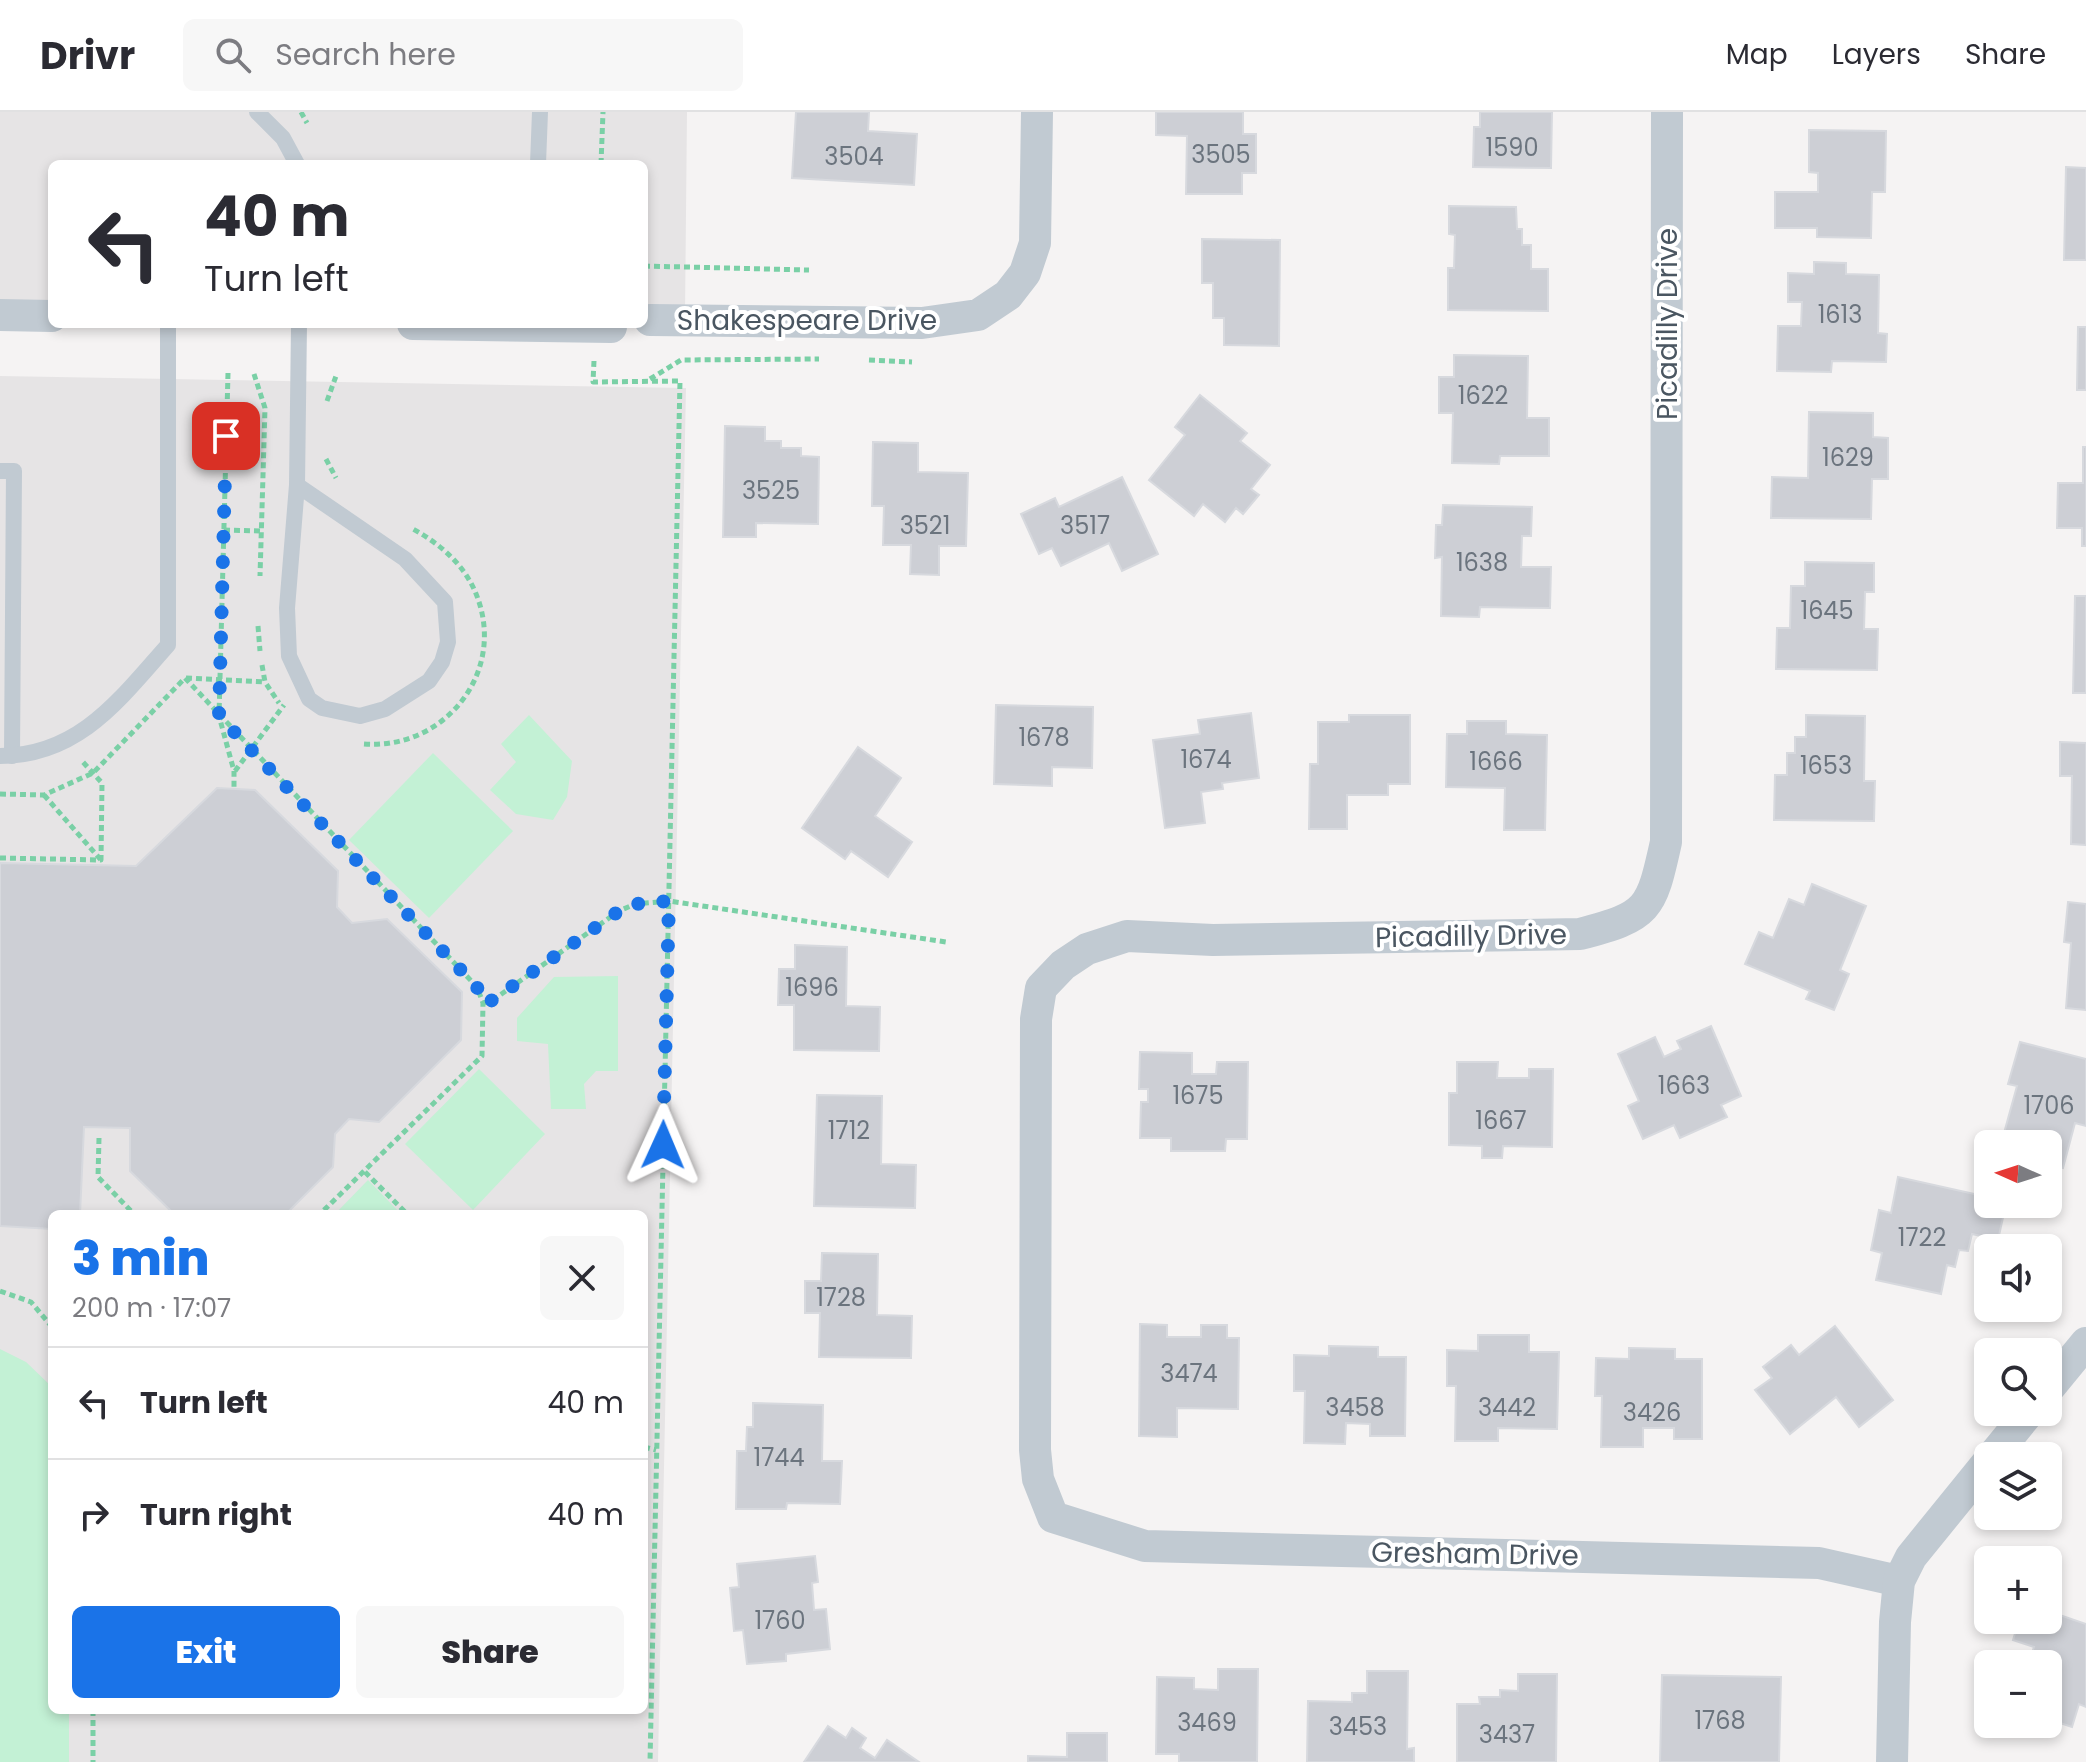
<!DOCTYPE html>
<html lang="en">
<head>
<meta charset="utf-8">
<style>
	:root { --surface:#fff; --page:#f7f7f7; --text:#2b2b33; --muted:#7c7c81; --line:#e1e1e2; --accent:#1a73e8 }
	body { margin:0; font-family:Poppins,sans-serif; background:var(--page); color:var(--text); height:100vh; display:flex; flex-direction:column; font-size:30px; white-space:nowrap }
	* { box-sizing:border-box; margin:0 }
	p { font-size:26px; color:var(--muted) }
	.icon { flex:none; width:44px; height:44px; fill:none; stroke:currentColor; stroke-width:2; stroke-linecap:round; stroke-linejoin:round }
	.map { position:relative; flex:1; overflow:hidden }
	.details { position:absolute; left:48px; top:1098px; width:600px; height:504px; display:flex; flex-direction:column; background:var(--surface); border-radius:12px; box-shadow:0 4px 12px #0003 }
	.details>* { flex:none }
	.banner { position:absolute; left:48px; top:48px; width:600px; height:168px; border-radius:12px; box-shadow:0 4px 12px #0003; background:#fff; color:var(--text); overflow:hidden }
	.needle { width:52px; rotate:273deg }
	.fabs { position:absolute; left:1974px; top:1018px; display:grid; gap:16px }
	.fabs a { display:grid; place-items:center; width:88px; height:88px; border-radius:12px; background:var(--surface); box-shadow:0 4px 12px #0003; font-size:40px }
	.pin { position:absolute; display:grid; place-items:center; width:68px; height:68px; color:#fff; margin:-34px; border-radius:16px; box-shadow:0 4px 12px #0006 }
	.me { position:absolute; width:88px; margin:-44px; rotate:1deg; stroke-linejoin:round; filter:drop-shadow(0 0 6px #0008) }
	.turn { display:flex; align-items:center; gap:28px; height:168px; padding:0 24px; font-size:36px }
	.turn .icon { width:104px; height:104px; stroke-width:2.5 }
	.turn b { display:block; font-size:56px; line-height:68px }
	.round { display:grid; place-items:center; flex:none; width:84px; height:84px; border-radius:12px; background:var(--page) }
	.head { display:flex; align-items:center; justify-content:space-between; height:136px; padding:0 24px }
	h1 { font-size:48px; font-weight:800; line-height:60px; color:var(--accent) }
	.button { display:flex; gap:16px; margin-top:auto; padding:16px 24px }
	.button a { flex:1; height:92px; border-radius:12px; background:var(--accent); color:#fff; font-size:32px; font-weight:800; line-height:92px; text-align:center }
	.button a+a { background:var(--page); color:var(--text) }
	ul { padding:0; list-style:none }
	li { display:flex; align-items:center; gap:24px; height:112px; padding:0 24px; border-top:2px solid var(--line) }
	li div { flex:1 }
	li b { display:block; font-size:30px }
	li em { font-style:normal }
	header { display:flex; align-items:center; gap:48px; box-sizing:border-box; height:112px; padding:0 40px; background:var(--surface); border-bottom:2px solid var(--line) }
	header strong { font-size:38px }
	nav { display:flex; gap:44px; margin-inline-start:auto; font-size:28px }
	.search { width:560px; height:72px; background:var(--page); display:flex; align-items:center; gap:20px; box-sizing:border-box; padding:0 28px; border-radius:12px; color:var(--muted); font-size:30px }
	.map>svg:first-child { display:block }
</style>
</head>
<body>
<header>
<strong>Drivr</strong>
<div class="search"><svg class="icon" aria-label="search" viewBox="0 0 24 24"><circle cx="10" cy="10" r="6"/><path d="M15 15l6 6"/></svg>Search here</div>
<nav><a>Map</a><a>Layers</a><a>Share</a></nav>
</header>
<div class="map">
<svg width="2086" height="1650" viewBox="0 0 2086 1650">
	<rect width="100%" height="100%" fill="#f5f3f3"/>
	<g fill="#e6e4e5" fill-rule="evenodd">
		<polygon points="0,0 687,0 685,203 644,202 644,52 52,52 52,192 0,191"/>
		<path d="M0,264L686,276L658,1650H0ZM52,1102H644V1598H52Z"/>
	</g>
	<g fill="#c3f1d5">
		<polygon points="529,603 572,649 567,685 553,708 516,702 490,678 516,650 501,632"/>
		<polygon points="433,641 513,719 429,806 349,728"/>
		<polygon points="618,864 618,959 596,959 584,972 586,997 551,997 548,932 517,929 517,906 554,865"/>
		<polygon points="479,957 545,1022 473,1098 405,1032"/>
		<polygon points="368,1068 401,1102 335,1102"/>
		<polygon points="0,1237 26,1250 52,1275 52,1598 69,1598 69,1650 0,1650"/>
	</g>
	<g fill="#cdcfd5" stroke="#d7d9de" stroke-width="2">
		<polygon points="796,0 869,0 868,19 917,22 914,73 792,66"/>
		<polygon points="1156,0 1243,0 1243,22 1256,22 1256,61 1242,61 1242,82 1186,82 1187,24 1156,23"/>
		<polygon points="1480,0 1552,0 1551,56 1473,55 1474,15 1480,15"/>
		<polygon points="1809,18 1886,19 1885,80 1872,80 1871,126 1817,125 1817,116 1775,116 1775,80 1818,80 1818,61 1809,60"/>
		<polygon points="2066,55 2086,56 2086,148 2064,148"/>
		<polygon points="1449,94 1516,95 1517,117 1522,117 1522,133 1531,133 1531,157 1548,157 1548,199 1448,198 1448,156 1454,156 1455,123 1449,122"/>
		<polygon points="1202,127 1280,128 1279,234 1224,233 1224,206 1213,206 1213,171 1202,171"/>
		<polygon points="1814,150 1846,151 1846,162 1879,163 1878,221 1887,222 1886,250 1832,249 1831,260 1777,259 1778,214 1801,214 1802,190 1788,190 1788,161 1814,162"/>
		<polygon points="2078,215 2086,215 2086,278 2077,278"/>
		<polygon points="1454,243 1528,244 1527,306 1549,306 1549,344 1500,344 1499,352 1452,351 1453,301 1439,301 1439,265 1454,265"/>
		<polygon points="1200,283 1247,321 1240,329 1270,353 1251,377 1259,383 1243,402 1236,396 1225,410 1203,392 1194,404 1149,368 1185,323 1175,315"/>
		<polygon points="1809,300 1873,301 1873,325 1888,326 1888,367 1872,367 1871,407 1771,406 1772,365 1808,366"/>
		<polygon points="725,314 765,315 765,329 781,329 781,336 801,336 801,344 819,345 818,412 756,411 756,425 723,425"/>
		<polygon points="873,330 918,331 918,360 968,361 966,434 939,434 939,463 910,462 911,433 883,433 884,394 872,394"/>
		<polygon points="2083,335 2086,335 2086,434 2082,434 2082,416 2057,416 2058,371 2083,371"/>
		<polygon points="1122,365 1158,442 1122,459 1109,431 1061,454 1052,436 1039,442 1021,402 1055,386 1059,395"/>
		<polygon points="1443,393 1532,395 1531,424 1522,424 1521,455 1551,455 1550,496 1480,495 1479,505 1441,504 1442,445 1435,446 1436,413 1442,413"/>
		<polygon points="1805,450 1874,451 1874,480 1865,480 1864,517 1878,517 1877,558 1776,557 1777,516 1790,516 1791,474 1805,474"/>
		<polygon points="2075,484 2086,484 2086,581 2073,581"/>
		<polygon points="996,593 1093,595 1092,656 1052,655 1052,674 994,672"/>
		<polygon points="1251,601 1259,666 1222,671 1223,677 1201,680 1205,711 1165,716 1153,628 1200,622 1198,608"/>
		<polygon points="1349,603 1410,603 1410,672 1388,672 1388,683 1347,683 1347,717 1309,717 1310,652 1318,652 1318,610 1349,610"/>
		<polygon points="1806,603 1865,604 1864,669 1875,669 1874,709 1774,708 1775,663 1787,663 1787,641 1795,641 1795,625 1806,625"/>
		<polygon points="1467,609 1506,609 1506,622 1547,623 1545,718 1504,718 1505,676 1446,675 1447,622 1467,622"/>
		<polygon points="2060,630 2086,631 2086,733 2071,732 2072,664 2060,664"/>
		<polygon points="858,635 901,666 875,704 912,730 888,765 851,739 845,747 802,716"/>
		<polygon points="217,676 255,678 338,759 337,795 352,811 387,807 462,880 461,928 379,1010 349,1007 335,1022 333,1055 286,1102 174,1102 130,1059 130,1016 84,1015 80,1102 52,1102 52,1117 0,1114 0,751 136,754"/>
		<polygon points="1812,772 1866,794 1840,858 1849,862 1834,898 1806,887 1810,879 1745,852 1759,820 1773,826 1789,787 1804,793"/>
		<polygon points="2068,790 2086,792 2086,898 2066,896 2071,831 2064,830"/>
		<polygon points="795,833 847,835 846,894 880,895 879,939 794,938 794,893 778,893 779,857 795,857"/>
		<polygon points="1711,914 1741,984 1721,993 1727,1005 1680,1026 1674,1013 1643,1027 1628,994 1639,989 1618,942 1655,925 1664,945 1681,937 1677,929"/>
		<polygon points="2020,930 2086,947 2086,1014 2075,1011 2063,1056 2048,1052 2048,1032 2001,1032 2017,974 2008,972"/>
		<polygon points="1140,940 1192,941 1192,962 1216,962 1217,950 1248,950 1247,1027 1226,1027 1225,1039 1171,1039 1171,1026 1140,1026 1141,990 1148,990 1148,977 1139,977"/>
		<polygon points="1457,950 1498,950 1497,966 1529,966 1529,957 1553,957 1552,1035 1503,1034 1502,1046 1482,1046 1482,1034 1449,1033 1449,981 1457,981"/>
		<polygon points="817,983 882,984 881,1052 916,1053 915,1096 814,1094"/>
		<polygon points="1898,1065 1988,1085 1988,1092 2006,1092 1998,1128 1972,1122 1968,1139 1959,1138 1955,1155 1947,1153 1941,1182 1876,1168 1882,1141 1871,1138 1879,1098 1891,1101"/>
		<polygon points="822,1141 878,1142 877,1203 912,1204 911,1246 819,1245 820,1201 805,1201 805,1169 821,1169"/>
		<polygon points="1140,1212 1167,1213 1167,1225 1201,1225 1201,1213 1227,1213 1227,1226 1239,1226 1238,1297 1177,1296 1177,1325 1139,1324"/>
		<polygon points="1835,1214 1893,1288 1859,1315 1836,1285 1790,1322 1755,1278 1772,1266 1763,1255 1791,1233 1799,1243"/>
		<polygon points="1478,1223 1529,1223 1529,1240 1559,1240 1557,1317 1498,1316 1498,1329 1455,1329 1456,1274 1447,1274 1447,1238 1478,1239"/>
		<polygon points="1329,1234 1378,1235 1378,1245 1406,1245 1405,1324 1370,1324 1370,1312 1346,1311 1345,1332 1304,1331 1305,1279 1294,1279 1294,1243 1329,1244"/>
		<polygon points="1629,1236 1675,1237 1675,1247 1702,1247 1702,1327 1674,1327 1674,1316 1643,1316 1643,1335 1601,1335 1602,1284 1595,1284 1596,1246 1629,1247"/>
		<polygon points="753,1291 823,1293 822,1349 842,1349 840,1392 787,1391 786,1397 736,1397 737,1339 746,1339 747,1315 753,1315"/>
		<polygon points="815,1444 818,1470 812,1471 814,1498 826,1497 830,1537 786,1542 786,1549 747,1552 743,1518 734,1519 730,1476 739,1475 737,1452"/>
		<polygon points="2048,1499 2086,1512 2086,1595 2079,1592 2072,1615 2048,1607 2048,1552 2028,1552 2034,1535 2013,1528 2019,1508 2048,1508"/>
		<polygon points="1218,1557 1258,1557 1257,1650 1179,1650 1179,1642 1156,1642 1157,1565 1194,1566 1194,1577 1218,1578"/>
		<polygon points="1367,1559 1408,1559 1407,1637 1414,1636 1414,1650 1307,1650 1308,1589 1352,1590 1352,1581 1367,1581"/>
		<polygon points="1518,1562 1557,1562 1556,1650 1457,1650 1457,1592 1480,1592 1479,1585 1500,1585 1500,1578 1518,1579"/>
		<polygon points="1662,1563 1781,1565 1779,1650 1660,1650"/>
		<polygon points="828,1614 846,1626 852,1616 866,1626 860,1636 875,1646 887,1628 919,1650 804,1650"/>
		<polygon points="1067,1621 1107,1621 1107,1650 1028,1650 1028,1644 1067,1645"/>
	</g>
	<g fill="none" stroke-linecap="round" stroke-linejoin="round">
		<g stroke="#7ad0a6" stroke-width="5" stroke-dasharray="6 4" stroke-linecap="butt">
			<polyline points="301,0 307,11"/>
			<polyline points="601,52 603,0"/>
			<polyline points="644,154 809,158"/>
			<polyline points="869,248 912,250"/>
			<polyline points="594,249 593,270 680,269 650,1650"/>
			<polyline points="228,261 219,604 234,659 234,677"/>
			<polyline points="254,262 265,296 260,464"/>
			<polyline points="650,267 681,248 819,247"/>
			<polyline points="327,289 336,264"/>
			<polyline points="326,347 336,366"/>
			<polyline points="224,418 262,419"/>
			<polyline points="258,514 260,539"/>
			<polyline points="262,553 265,570 279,591"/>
			<polyline points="186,566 265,570"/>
			<path d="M364,632C443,638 505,563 478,487C467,455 442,433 413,417"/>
			<polyline points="235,659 284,593"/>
			<polyline points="0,682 44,683 93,661 185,566 477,875 483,891 482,944 320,1102"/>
			<polyline points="44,683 101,748"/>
			<polyline points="0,746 101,748 102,671 82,649"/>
			<polyline points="483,891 493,888 619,799 635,792 669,789 946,830"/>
			<polyline points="99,1026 98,1065 134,1102"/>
			<polyline points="365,1060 407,1102"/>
			<polyline points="0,1179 31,1190 52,1215"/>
			<polyline points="644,1335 656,1338"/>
			<polyline points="93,1598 93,1650"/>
		</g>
		<g stroke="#c1cad2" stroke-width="16">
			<polyline points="257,0 283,26 297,52"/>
			<polyline points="538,52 540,0"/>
			<polyline points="0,359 14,359 12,644"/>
			<polyline points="297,373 405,447 445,490 448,530 442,550 429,569 385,597 360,604 322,596 309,587 289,544 287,496 297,373 299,212"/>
			<path d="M0,644C79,644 120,587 168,533V212"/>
		</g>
		<g stroke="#c1cad2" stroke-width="32">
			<path d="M1667,0L1666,730C1651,798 1649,804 1580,822L1213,828L1127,824L1087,837L1063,853L1041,876L1036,907L1035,1338L1038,1367L1053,1405L1145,1434L1819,1451L1899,1469"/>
			<polyline points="0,203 52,204"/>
			<polyline points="650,208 922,211 978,203 1008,183 1025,161 1035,131 1037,0"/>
			<polyline points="413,212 611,215"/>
			<polyline points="2048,1277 2086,1231"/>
			<polyline points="1993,1344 2029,1300"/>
			<polyline points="1892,1650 1895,1510 1899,1469 1911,1445 1988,1350"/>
		</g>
	</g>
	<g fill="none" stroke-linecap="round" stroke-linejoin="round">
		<polyline stroke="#1a73e8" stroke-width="14" stroke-dasharray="0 25.2" points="226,324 219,604 477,875 483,891 493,888 619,799 635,792 669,789 663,1033"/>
	</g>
	<g text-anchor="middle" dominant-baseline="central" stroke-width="8" stroke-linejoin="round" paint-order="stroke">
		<g font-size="24" fill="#6b747e">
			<text x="1512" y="35">1590</text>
			<text x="1221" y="42">3505</text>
			<text x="854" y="44">3504</text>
			<text x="1840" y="202">1613</text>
			<text x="1483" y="283">1622</text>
			<text x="1848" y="345">1629</text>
			<text x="771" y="378">3525</text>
			<text x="925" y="413">3521</text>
			<text x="1085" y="413">3517</text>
			<text x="1482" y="450">1638</text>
			<text x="1827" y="498">1645</text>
			<text x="1044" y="625">1678</text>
			<text x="1206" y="647">1674</text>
			<text x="1496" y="649">1666</text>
			<text x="1826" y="653">1653</text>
			<text x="812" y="875">1696</text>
			<text x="1684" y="973">1663</text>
			<text x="1198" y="983">1675</text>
			<text x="2049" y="993">1706</text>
			<text x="1501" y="1008">1667</text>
			<text x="849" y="1018">1712</text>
			<text x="1922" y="1125">1722</text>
			<text x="841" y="1185">1728</text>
			<text x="1189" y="1261">3474</text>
			<text x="1355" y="1295">3458</text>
			<text x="1507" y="1295">3442</text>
			<text x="1652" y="1300">3426</text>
			<text x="779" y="1345">1744</text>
			<text x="780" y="1508">1760</text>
			<text x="1720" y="1608">1768</text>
			<text x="1207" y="1610">3469</text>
			<text x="1358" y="1614">3453</text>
			<text x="1507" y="1622">3437</text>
		</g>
		<g font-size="28" fill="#4a5661" stroke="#fff">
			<text x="807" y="208">Shakespeare Drive</text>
			<text transform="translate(1667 212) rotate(-90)">Picadilly Drive</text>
			<text transform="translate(1471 824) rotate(-1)">Picadilly Drive</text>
			<text transform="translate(1475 1442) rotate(1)">Gresham Drive</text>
		</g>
	</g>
</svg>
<div class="fabs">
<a><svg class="needle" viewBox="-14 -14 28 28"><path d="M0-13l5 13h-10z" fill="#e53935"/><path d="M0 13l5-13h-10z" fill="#7c7c81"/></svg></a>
<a><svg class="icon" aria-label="sound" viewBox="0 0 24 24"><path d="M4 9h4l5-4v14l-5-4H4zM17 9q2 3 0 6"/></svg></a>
<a><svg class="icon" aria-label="search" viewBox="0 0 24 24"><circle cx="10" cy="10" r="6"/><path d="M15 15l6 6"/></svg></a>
<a><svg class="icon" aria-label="layers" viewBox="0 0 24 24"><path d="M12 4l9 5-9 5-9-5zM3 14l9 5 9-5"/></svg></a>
<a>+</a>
<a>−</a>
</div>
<div class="pin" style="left:226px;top:324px;background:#d93025"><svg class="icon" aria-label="arrive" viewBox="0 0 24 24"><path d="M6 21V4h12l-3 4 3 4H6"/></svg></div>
<svg class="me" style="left:663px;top:1033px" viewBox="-20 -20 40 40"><path d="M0-17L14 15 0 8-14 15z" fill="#1a73e8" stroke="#fff" stroke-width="4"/></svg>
<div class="banner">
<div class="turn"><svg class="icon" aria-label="left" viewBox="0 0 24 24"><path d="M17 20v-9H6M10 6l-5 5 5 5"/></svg><div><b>40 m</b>Turn left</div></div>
</div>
<section class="details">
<div class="head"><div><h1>3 min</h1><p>200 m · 17:07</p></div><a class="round"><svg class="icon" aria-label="close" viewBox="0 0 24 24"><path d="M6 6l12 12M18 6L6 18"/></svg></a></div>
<ul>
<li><svg class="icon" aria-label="left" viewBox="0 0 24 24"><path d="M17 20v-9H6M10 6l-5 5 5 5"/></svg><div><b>Turn left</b></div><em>40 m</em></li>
<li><svg class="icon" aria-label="right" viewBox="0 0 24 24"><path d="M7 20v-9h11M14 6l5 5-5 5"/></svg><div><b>Turn right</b></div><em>40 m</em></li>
</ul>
<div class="button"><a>Exit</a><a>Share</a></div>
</section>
</div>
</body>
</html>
